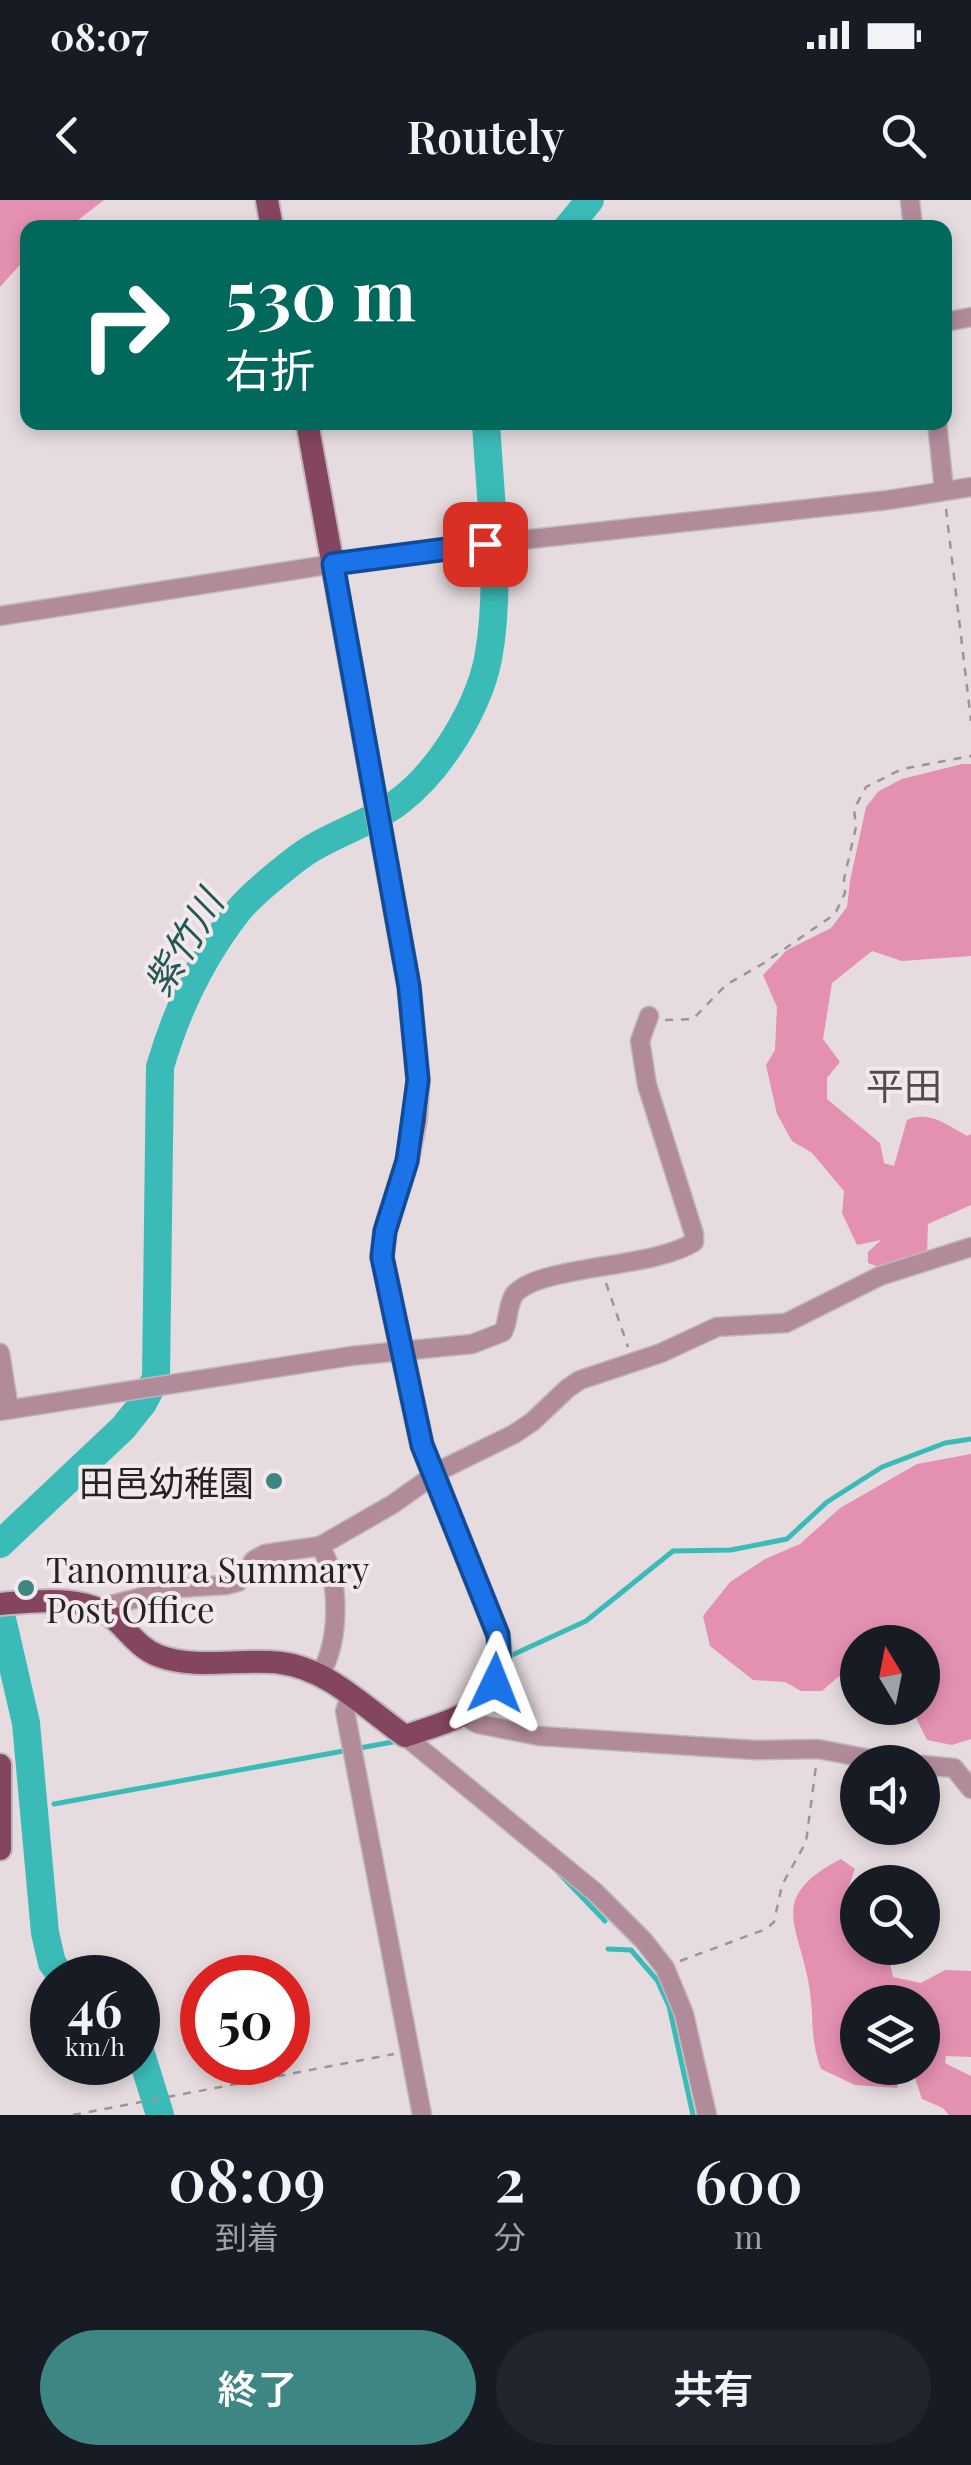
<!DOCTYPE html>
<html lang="ja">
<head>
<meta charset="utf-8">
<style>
	:root { --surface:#171b24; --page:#20242c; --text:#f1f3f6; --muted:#9ea1a6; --accent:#3e8683 }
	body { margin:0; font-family:"Playfair Display","Noto Sans JP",serif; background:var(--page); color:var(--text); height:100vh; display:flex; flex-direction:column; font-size:38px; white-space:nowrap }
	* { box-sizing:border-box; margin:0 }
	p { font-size:32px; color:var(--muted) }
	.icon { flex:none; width:55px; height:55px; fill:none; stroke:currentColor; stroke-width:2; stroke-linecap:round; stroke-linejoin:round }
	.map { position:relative; height:1915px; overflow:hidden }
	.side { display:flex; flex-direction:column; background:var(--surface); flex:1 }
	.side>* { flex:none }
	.guide { position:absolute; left:20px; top:20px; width:932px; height:210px; border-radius:20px; box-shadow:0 5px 15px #0003; background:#00695c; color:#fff; overflow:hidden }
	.needle { width:65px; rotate:350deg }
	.tools { position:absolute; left:840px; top:1425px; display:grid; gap:20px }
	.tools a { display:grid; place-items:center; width:100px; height:100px; border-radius:50%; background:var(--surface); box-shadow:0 5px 15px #0003; font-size:50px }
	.speed { position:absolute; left:30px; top:1755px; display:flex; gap:20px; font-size:50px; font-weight:700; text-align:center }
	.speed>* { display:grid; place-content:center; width:130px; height:130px; border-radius:50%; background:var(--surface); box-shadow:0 5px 15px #0003; line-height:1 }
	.speed small { font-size:25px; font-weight:400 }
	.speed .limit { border:15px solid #d22; background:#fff; color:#111 }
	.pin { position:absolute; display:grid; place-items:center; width:85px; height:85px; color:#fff; margin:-42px; border-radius:20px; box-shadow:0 5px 15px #0006 }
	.me { position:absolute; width:110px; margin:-55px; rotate:2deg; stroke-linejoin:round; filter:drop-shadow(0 0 8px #0008) }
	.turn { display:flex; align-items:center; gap:35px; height:210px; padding:0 40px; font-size:45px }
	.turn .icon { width:130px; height:130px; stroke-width:2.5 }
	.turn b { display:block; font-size:70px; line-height:85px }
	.eta { display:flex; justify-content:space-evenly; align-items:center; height:170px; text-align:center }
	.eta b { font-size:60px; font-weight:600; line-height:70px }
	.button { display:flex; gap:20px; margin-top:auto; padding:20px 40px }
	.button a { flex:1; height:115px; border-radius:60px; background:var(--accent); color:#fff; font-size:40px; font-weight:600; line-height:115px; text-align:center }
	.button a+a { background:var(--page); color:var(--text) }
	.status { display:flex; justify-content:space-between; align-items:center; height:70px; padding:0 50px; background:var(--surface); direction:ltr }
	.status svg { height:28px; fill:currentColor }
	header { display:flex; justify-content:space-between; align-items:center; height:130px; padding:0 40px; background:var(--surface); font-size:45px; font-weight:600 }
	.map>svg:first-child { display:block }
</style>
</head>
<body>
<div class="status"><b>08:07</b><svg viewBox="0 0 49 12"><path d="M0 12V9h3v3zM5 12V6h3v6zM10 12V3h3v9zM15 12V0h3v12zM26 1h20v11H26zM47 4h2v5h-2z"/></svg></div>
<header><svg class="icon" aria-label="back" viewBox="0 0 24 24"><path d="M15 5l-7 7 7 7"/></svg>Routely<svg class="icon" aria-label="search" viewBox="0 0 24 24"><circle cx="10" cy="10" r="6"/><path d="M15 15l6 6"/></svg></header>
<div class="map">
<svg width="971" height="1915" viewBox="0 0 971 1915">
	<rect width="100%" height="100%" fill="#e6dce0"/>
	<g fill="#e490b1" fill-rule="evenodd">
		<polygon points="0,0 104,0 69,27 28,28 27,57 0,87"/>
		<path d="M962,564H971V756L902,761L872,751L832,783L823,839L840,862L827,878V899L880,943L884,963L894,966L907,920C928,910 948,925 967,936L971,934V1005L928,1024L927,1054L882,1068L868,1063V1052L881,1040L857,1045L842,1013L844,991L812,953L792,941L777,914L766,865L775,850L777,807L763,775L787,750L831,728L847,707L850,681L866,607L879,591L902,579Z"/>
		<polygon points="971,1254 971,1539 952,1545 927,1540 911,1508 922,1508 922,1442 858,1442 857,1471 838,1477 822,1491 801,1491 785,1482 753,1480 710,1446 703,1416 730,1382 765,1359 800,1344 840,1308 917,1264"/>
		<path d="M841,1659L855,1669L846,1694L857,1705L858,1748H887L893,1777L921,1783L945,1770L971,1771V1857L946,1856L945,1863L971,1876V1915H949L943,1908L922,1899L913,1872L903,1871L897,1888L855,1885L821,1869C810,1838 814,1822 810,1792C802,1728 763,1699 841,1659ZM858,1802H922V1868H858Z"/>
	</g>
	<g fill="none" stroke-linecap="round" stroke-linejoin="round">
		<g stroke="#3bbbb8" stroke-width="5">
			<polyline points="510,1456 586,1421 673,1351 731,1350 787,1339 827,1302 882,1267 945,1243 971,1239"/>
			<polyline points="54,1604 398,1541"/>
			<polyline points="557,1671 605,1721"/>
			<polyline points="608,1749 631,1750 657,1780 669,1806 693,1915"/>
		</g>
		<g stroke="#3bbbb8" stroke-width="28">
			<polyline points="567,28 590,0"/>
			<path d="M0,1344L123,1228L143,1203L156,1178L160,867C176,812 202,757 238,711C253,693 276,675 295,660C326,635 370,625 401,600C441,569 478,508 488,459C502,383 490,299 486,222"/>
			<polyline points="0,1410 26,1523 45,1733 52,1763 63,1778"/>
			<polyline points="138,1844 160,1915"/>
		</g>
		<g stroke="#c0b7bb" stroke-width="21">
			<g id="minor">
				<polyline points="910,0 913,28"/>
				<polyline points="945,122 971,117"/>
				<polyline points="937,222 944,290"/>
				<polyline points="0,416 333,364 485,344 888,300 971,287"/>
				<polyline points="0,1153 9,1209"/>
				<path d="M0,1211L351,1156L472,1144L503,1132C509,1121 507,1106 514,1095C536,1065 653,1069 694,1042V1034L647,885L640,841L649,816"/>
				<path d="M320,1346C341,1380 340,1440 320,1475"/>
				<polyline points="99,1408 177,1388 226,1385 238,1382 254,1360 265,1354 320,1346 393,1304 441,1270 514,1234 532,1222 568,1188 580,1180 661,1153 717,1127 786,1123 880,1076 971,1047"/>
				<polyline points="350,1497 345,1511 422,1915"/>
				<polyline points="464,1516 478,1524 539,1536 755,1550 818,1549 886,1562"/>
				<polyline points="405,1536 595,1692 644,1741 665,1768 684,1814 707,1915"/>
				<polyline points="922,1565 954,1568 971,1589"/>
			</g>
		</g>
		<g stroke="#c0b7bb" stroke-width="26">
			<g id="major">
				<polyline points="267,0 272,28"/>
				<path d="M0,1404C33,1401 84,1395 112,1417C128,1430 138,1448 159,1456C197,1470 241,1458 281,1463C327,1468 368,1510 405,1536C461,1517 510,1508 498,1435L422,1245L382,1057L385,1031L407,961L415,920L418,880L409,786L307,222"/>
				<polyline points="0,1565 0,1649"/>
			</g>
		</g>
		<g stroke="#9c9497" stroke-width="2.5" stroke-dasharray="8 8" stroke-linecap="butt">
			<polyline points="946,309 971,521"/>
			<polyline points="665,820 693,819 726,785 764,763 835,714 845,693 844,679 856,627 854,609 866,587 902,569 971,556"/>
			<polyline points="606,1083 628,1147"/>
			<polyline points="680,1761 766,1729 774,1722 782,1685 806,1642 816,1566"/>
			<polyline points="73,1915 394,1854"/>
		</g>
		<use href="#minor" stroke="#b18b99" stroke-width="18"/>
		<use href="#major" stroke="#844560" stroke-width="22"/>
	</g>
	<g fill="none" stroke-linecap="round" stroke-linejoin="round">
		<g stroke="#114b97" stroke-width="25">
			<polyline id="route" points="485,344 333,364 409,786 418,880 407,961 385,1031 382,1057 422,1245 498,1435 500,1467 495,1483"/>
		</g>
		<use href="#route" stroke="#1a73e8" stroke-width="18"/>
	</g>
	<g fill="#3e8683" stroke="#f3e9ed" stroke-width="4">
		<circle cx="274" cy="1281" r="10"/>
		<circle cx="26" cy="1388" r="10"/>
	</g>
	<g text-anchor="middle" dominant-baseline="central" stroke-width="8" stroke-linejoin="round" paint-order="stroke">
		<g font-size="35" fill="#272325" stroke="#f3e9ed" text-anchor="end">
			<text x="254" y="1281">田邑幼稚園</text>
			<text x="46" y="1368" text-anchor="start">Tanomura Summary<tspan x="46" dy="40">Post Office</tspan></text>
		</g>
		<g font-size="38" font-style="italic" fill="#235856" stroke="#f3e9ed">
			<text transform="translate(182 742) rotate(-59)">紫竹川</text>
		</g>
		<g font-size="38" fill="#524a4d" stroke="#f3e9ed">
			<text x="904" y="884">平田</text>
		</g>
	</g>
</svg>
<div class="tools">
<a><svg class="needle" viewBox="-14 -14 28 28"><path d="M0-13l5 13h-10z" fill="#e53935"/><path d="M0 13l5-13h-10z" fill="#9ea1a6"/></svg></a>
<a><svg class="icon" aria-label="sound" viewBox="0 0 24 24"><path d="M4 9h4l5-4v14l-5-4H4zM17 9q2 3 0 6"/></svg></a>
<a><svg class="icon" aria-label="search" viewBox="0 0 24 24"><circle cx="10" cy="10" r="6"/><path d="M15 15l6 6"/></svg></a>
<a><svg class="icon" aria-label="layers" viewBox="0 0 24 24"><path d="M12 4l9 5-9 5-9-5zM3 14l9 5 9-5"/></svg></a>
</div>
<div class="speed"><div>46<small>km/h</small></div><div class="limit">50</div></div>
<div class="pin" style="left:485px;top:344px;background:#d93025"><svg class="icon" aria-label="arrive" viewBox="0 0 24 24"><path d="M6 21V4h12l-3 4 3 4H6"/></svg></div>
<svg class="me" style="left:495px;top:1483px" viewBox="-20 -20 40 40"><path d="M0-17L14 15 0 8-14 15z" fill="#1a73e8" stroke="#fff" stroke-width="4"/></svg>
<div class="guide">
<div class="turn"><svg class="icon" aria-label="right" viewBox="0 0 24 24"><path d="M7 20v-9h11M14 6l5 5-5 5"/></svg><div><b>530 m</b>右折</div></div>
</div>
</div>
<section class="side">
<div class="eta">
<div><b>08:09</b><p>到着</p></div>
<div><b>2</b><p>分</p></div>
<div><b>600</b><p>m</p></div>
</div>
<div class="button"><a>終了</a><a>共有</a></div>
</section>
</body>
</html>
